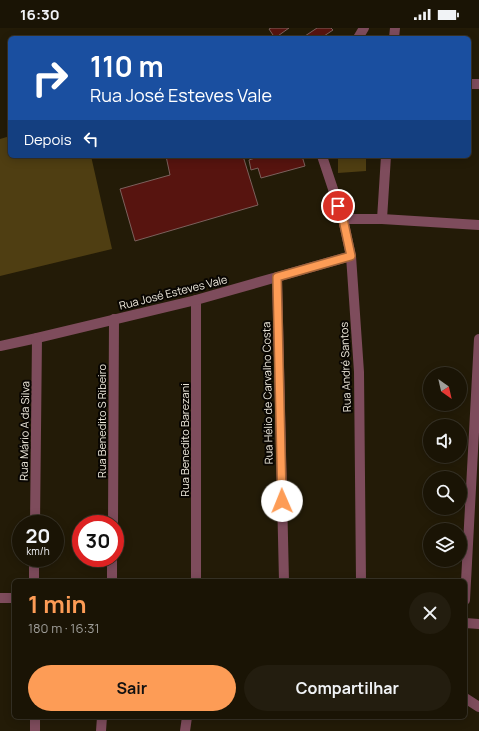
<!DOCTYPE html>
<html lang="pt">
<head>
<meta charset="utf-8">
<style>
	:root { --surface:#1a1405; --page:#231d0f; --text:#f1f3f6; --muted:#9f9e9a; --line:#383327; --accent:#fd9c56 }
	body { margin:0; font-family:Manrope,sans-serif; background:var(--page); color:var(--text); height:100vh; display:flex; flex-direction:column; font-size:15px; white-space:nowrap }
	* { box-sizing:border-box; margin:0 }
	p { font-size:13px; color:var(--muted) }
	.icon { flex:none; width:22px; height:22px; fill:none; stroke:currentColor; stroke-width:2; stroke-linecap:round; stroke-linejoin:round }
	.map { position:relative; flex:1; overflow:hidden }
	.panel { position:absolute; left:12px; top:551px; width:455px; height:140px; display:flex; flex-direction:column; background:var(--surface); border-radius:6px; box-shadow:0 2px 10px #0003,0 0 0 1px var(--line) }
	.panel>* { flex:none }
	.banner { position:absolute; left:8px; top:8px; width:463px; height:122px; border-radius:6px; box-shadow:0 2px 10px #0003,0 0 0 1px var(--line); background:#1a4fa0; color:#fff; overflow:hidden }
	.needle { width:26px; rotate:146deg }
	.fabs { position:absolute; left:423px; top:339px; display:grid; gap:8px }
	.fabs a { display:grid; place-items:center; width:44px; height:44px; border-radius:50%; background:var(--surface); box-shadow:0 2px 10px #0003,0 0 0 1px var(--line); font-size:20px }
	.speed { position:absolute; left:12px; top:487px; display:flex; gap:8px; font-size:20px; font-weight:700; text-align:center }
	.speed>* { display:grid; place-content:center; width:52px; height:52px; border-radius:50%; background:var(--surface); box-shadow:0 2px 10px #0003,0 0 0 1px var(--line); line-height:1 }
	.speed small { font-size:10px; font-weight:400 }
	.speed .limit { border:6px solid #d22; background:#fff; color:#111 }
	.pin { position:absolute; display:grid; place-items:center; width:34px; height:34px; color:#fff; margin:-17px; border:2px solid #fff; border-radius:50%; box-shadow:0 1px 4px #0007 }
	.me { position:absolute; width:44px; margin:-22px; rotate:359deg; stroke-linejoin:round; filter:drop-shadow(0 0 3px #0008) }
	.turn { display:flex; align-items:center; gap:14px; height:84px; padding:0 16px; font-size:18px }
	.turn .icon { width:52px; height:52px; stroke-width:2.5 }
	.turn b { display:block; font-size:28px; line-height:34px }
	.then { display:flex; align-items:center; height:38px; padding:0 16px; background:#0003; gap:8px; font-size:15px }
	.round { display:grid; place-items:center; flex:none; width:42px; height:42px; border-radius:21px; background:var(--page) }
	.headline { display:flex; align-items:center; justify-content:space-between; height:68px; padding:0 16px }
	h1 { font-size:24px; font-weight:700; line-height:30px; color:var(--accent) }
	.cta { display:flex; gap:8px; margin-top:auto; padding:8px 16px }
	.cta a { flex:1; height:46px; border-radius:24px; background:var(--accent); color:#111; font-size:16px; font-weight:700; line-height:46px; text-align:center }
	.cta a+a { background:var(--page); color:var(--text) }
	.status { display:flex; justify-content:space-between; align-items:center; height:28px; padding:0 20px; background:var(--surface); direction:ltr }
	.status svg { height:11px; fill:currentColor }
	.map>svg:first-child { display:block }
</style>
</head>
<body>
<div class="status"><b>16:30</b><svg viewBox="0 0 49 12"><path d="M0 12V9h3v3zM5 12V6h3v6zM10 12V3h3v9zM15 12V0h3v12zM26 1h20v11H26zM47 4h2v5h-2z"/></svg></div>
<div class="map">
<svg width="479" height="703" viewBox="0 0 479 703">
	<rect width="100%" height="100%" fill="#231b07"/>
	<g fill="#4f3e12">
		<polygon points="10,108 10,128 91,128 112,221 0,248 0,111"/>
		<polygon points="338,128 366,128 366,143 338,145"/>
	</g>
	<g fill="#57140f" stroke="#7c615d">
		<polygon points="271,0 289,0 275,10 269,1"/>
		<polygon points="317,0 331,0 333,2 321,10 302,10"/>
		<polygon points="166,128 243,128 258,177 135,213 120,161 170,147"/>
		<polygon points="254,128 302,128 305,138 261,150 258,140 251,142 249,132 255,130"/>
	</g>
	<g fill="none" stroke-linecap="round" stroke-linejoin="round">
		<g stroke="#7e4c5c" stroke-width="10">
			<polyline points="358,10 364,0"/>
			<polyline points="394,10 395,0"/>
			<polyline points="469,56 479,56"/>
			<polyline points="322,128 343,191 351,228 359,344 361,553"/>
			<polyline points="343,191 382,191 479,197"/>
			<polyline points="382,191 386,128"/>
			<polyline points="277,249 284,553"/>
			<polyline points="196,272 196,553"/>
			<polyline points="0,318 37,310 196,272 277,249 351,228"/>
			<polyline points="35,496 37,310"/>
			<polyline points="113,496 114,291"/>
			<polyline points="34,553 34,530"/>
			<polyline points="112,553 112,530"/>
			<polyline points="0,570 14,570"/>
			<polyline points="465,572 479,311"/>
			<polyline points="465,595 479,596"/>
			<polyline points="465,670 479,679"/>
			<polyline points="35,689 35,703"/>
			<polyline points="101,703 102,689"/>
			<polyline points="185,703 187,689"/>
		</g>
	</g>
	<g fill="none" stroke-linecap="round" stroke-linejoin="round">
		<g stroke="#a46538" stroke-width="10">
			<polyline id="route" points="282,473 277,249 351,228 343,191 338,178"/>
		</g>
		<use href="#route" stroke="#fd9c56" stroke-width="7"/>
	</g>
	<g text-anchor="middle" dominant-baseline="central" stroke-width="4" stroke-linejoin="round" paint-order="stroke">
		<g font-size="11" fill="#eee9dc" stroke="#090602">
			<text transform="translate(173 264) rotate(-14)">Rua José Esteves Vale</text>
			<text transform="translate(345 339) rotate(-92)">Rua André Santos</text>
			<text transform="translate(267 365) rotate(-91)">Rua Hélio de Carvalho Costa</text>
			<text transform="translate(101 393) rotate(-90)">Rua Benedito S Ribeiro</text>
			<text transform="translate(24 403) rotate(-89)">Rua Mário A da Silva</text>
			<text transform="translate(184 412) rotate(-90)">Rua Benedito Barezani</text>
		</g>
	</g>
</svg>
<div class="fabs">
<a><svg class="needle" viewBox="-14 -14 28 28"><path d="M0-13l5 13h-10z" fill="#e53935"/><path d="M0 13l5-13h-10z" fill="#9f9e9a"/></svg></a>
<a><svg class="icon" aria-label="sound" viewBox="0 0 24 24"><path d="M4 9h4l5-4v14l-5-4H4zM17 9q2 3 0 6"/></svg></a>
<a><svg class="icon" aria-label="search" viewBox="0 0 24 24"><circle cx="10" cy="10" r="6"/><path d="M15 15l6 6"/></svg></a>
<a><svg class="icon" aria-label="layers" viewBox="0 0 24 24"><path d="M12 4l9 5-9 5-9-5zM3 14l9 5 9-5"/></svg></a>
</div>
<div class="speed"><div>20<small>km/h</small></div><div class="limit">30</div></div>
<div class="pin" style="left:338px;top:178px;background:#d93025"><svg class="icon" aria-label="arrive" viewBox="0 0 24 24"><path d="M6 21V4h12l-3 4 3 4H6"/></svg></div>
<svg class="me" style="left:282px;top:473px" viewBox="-20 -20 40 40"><circle r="19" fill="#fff"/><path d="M0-13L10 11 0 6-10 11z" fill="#fd9c56"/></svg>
<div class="banner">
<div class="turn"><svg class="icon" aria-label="right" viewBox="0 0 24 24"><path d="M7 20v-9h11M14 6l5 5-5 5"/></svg><div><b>110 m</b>Rua José Esteves Vale</div></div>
<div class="then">Depois<svg class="icon" aria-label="left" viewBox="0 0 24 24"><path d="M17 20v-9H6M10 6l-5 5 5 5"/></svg></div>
</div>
<section class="panel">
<div class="headline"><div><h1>1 min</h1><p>180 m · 16:31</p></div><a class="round"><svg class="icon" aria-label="close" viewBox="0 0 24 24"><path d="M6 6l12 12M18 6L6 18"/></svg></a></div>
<div class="cta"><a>Sair</a><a>Compartilhar</a></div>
</section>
</div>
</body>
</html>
